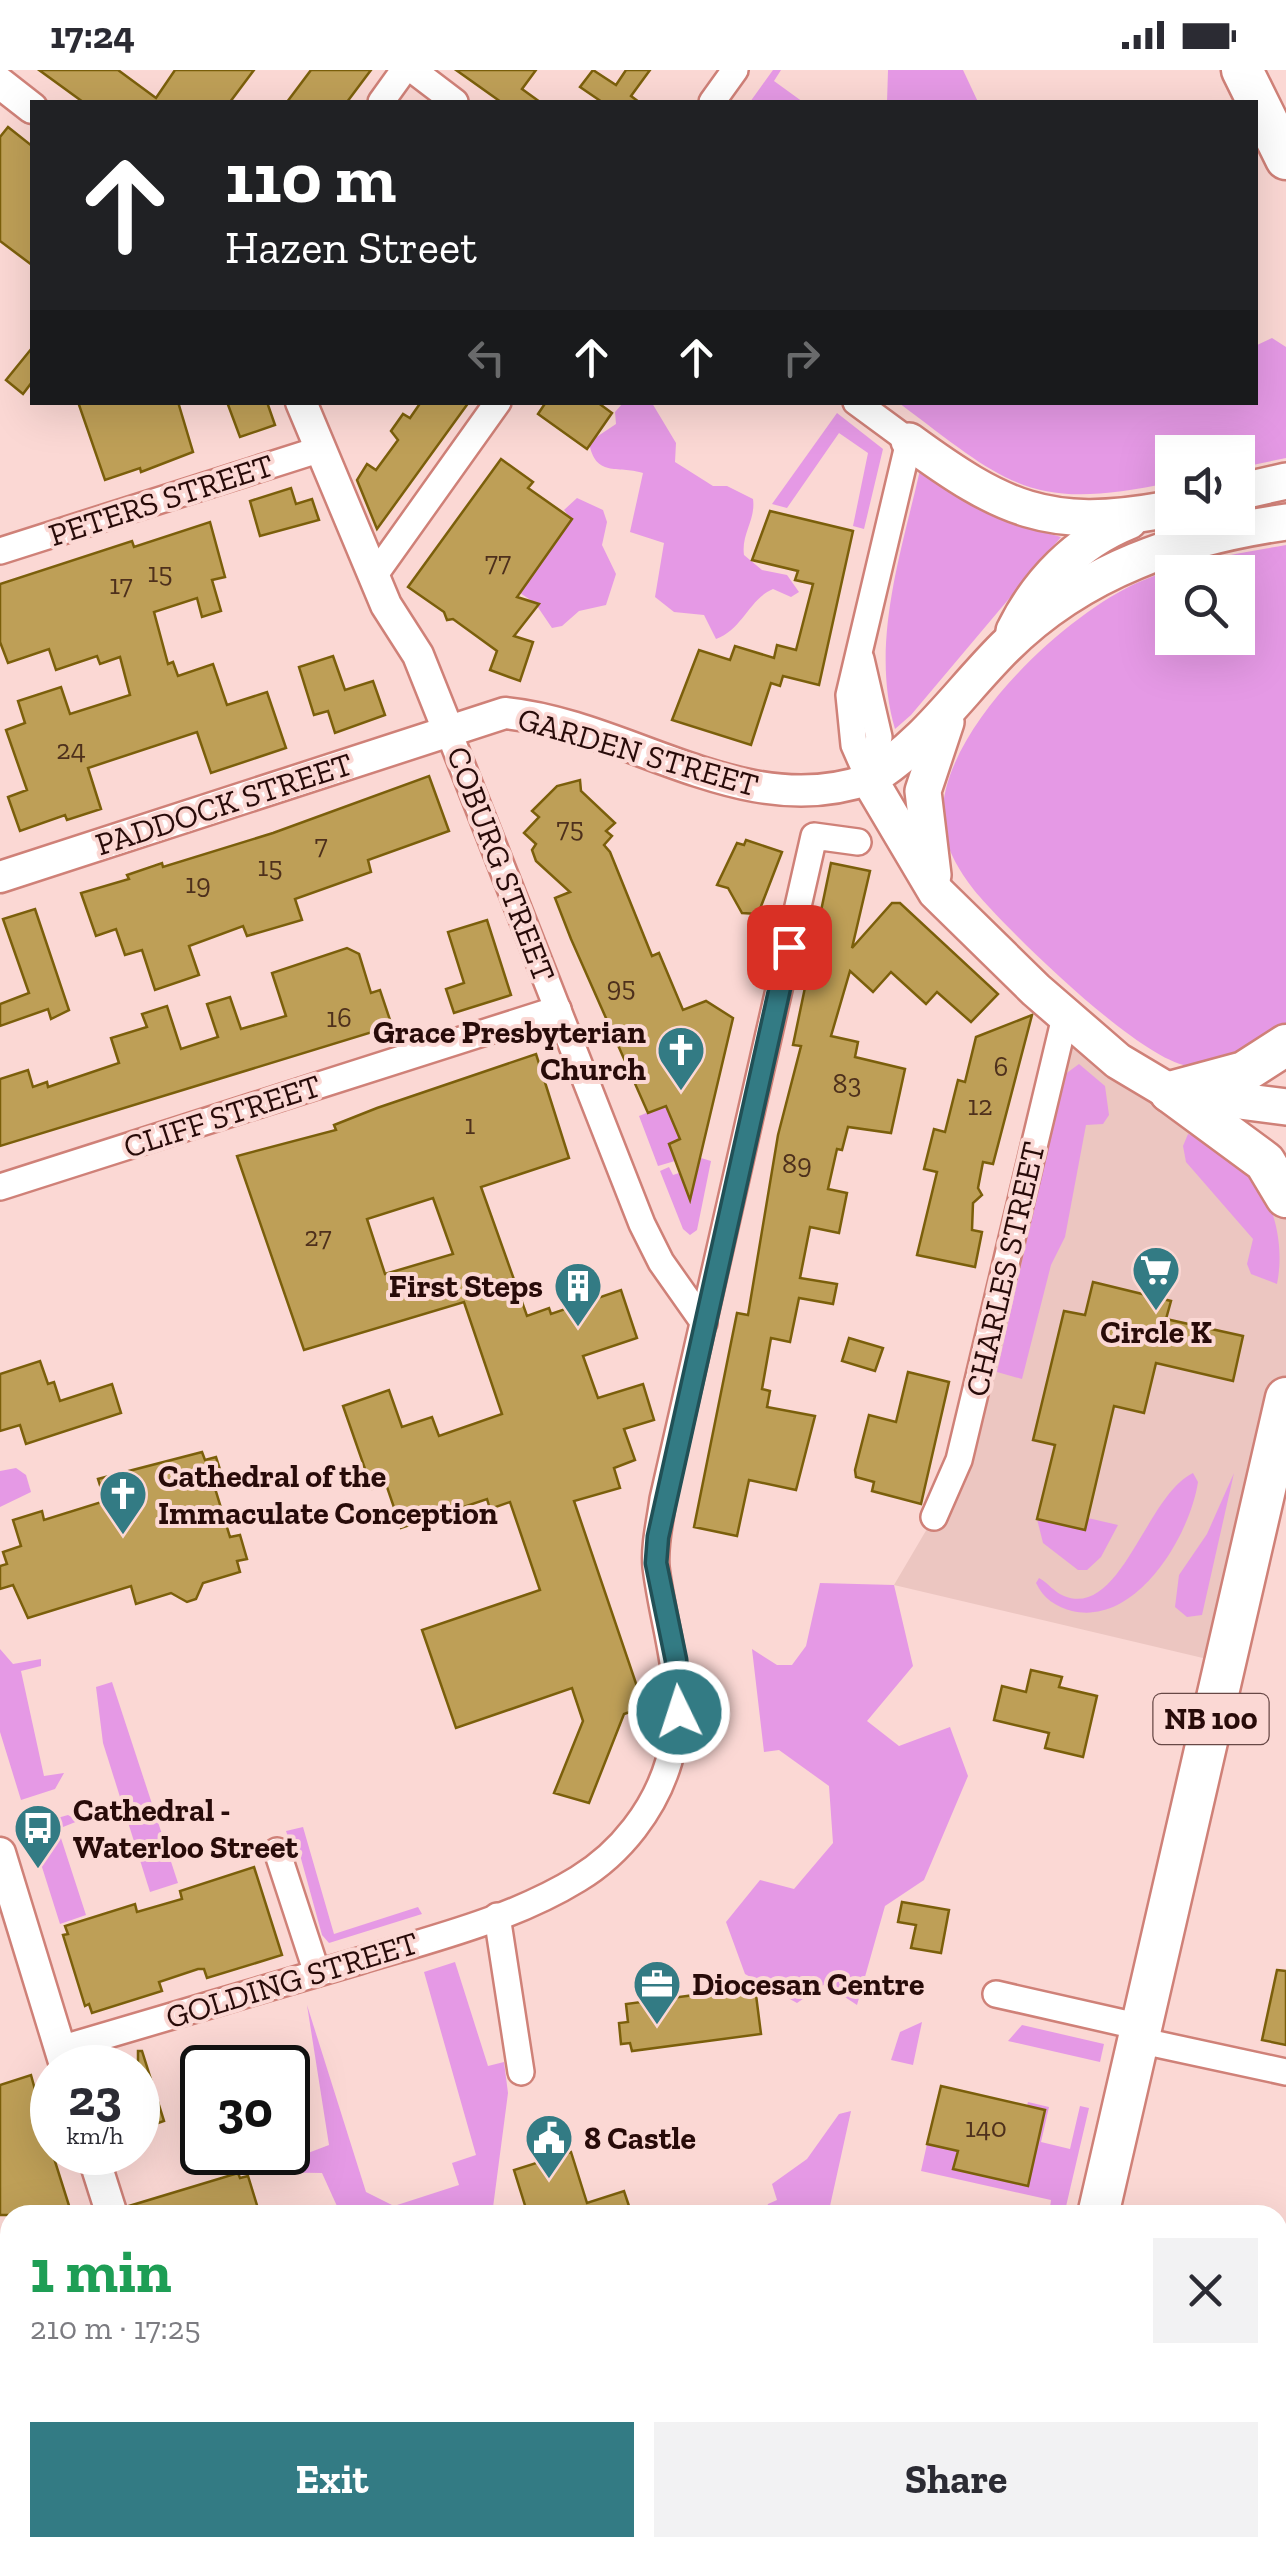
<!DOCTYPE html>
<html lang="en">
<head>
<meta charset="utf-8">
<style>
	:root { --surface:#fff; --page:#f2f2f3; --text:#2b2b33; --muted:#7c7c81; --accent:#337b84 }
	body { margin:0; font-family:"Zilla Slab",serif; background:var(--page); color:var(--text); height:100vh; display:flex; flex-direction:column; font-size:38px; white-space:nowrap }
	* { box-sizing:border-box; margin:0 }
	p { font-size:32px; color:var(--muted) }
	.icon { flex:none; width:55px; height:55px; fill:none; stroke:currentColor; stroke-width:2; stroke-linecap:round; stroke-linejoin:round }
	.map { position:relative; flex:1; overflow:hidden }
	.details { position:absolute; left:0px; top:2135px; width:1288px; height:352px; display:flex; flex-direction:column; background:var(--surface); border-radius:30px 30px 0 0; box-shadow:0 10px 40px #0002 }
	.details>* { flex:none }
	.hud { position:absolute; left:30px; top:30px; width:1228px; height:305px; border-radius:0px; box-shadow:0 10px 40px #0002; background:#202124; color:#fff; overflow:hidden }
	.buttons { position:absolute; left:1155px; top:365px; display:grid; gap:20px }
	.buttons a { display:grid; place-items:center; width:100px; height:100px; border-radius:0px; background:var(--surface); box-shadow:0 10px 40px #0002; font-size:50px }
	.speed { position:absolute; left:30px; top:1975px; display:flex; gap:20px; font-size:50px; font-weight:700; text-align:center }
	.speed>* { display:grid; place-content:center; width:130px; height:130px; border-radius:50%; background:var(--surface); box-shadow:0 10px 40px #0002; line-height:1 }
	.speed small { font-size:25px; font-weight:400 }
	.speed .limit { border:5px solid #111; border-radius:15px; background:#fff; color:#111 }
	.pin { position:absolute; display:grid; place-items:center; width:85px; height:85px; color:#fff; margin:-42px; border-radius:20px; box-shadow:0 5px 15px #0006 }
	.me { position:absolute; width:110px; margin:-55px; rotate:356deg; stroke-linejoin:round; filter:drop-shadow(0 0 8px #0008) }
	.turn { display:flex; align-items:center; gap:35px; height:210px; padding:0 30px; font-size:45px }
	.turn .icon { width:130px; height:130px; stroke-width:2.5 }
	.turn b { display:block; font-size:70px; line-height:85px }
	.lanes { display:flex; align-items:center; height:95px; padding:0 30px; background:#0003; justify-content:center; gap:50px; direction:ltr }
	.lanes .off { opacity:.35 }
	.round { display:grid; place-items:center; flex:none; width:105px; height:105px; border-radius:0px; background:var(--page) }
	.headline { display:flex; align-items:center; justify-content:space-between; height:170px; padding:0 30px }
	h1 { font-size:60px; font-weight:800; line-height:75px; color:#1e9e55 }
	.action { display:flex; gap:20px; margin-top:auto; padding:20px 30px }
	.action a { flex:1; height:115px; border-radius:0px; background:var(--accent); color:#fff; font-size:40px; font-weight:800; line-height:115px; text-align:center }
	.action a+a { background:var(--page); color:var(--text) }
	.status { display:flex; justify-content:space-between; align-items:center; height:70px; padding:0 50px; background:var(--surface); direction:ltr }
	.status svg { height:28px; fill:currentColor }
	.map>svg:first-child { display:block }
</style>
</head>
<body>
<div class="status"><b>17:24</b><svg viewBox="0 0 49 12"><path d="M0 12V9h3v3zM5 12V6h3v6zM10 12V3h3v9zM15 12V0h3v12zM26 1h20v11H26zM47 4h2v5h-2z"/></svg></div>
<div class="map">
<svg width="1286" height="2487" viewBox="0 0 1286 2487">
	<rect width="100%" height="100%" fill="#fbd8d4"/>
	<polygon fill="#ecc6c1" points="1065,947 1286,1127 1286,1328 1224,1593 894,1515 934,1447"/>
	<g fill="#e599e5" fill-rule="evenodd">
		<polygon points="773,0 781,0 774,11 803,32 750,32"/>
		<polygon points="888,0 963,0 978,32 887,32"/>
		<path d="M1272,268L1286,277V388L1238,398V382H1172V412C1031,443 1008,415 899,333L1255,332V276Z"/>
		<path d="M623,333H652L676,373L675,392L713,416H727L753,429C756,450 741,464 744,485L762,500L787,505L799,522L791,527L773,519C749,529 743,559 716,569L704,545L674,542L655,527L664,473L630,462L643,403C617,395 595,408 589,372L616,354L615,342Z"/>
		<polygon points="837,343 883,379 864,459 853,456 868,383 839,363 787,438 772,434"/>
		<path d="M920,400L1002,450L1061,467L911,645L895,659C870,574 901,484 920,400Z"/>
		<polygon points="577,428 603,440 607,452 602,475 616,504 606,535 579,541 562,556 552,558 535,533 520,523 572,450 564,440"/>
		<path d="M1286,475V956C1258,979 1229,996 1191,996C1145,995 1013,865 980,827C965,810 948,784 944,761C927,672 1063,545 1139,512C1186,491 1236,484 1286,475ZM1172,502H1238V568H1172Z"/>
		<polygon points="1079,994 1105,1016 1109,1045 1103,1054 1086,1055 1065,1167 1051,1195 1022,1309 997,1302 1064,1005"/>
		<polygon points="666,1035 680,1069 669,1075 675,1091 658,1096 639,1046"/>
		<path d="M1188,1064C1204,1070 1227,1074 1239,1087C1271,1121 1286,1169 1277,1214L1251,1204L1247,1194L1253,1169L1186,1092L1183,1076Z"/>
		<polygon points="701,1088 711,1091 697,1160 690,1165 683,1159 660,1101 669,1097 673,1105 679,1103 688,1122 693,1119"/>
		<polygon points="16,1398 26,1405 31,1422 0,1437 0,1401"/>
		<path d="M1193,1403L1198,1412C1190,1465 1137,1556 1072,1541C1056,1537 1043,1528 1036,1513L1039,1508C1048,1513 1054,1522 1064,1526C1121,1549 1146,1425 1193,1403Z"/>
		<polygon points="1234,1403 1202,1545 1187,1547 1175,1537 1179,1505 1207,1464"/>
		<polygon points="1088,1448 1118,1455 1101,1487 1087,1500 1078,1500 1043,1473 1037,1449 1084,1460"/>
		<polygon points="820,1513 894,1515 913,1596 867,1651 899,1676 950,1657 968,1706 924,1810 885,1836 857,1935 825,1914 797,1933 745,1904 726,1852 760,1810 794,1819 833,1773 829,1716 779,1680 764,1682 752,1579 777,1595 792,1595 806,1576"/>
		<polygon points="0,1579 13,1594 41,1589 41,1596 21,1601 44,1706 64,1703 55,1719 21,1730 0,1662"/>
		<polygon points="112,1612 178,1813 150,1822 103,1673 96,1617"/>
		<polygon points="68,1745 78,1751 58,1759 86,1845 60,1854 29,1756"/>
		<polygon points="303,1757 334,1864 418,1837 422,1844 329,1873 322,1865 297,1774 291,1776 286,1761"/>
		<polygon points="455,1892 488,1996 504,1992 508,2023 492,2145 341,2145 322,2103 258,2102 329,2075 307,1935 366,2122 394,2136 459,2115 452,2093 476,2085 424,1902"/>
		<polygon points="922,1952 913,1995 891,1990 900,1962"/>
		<polygon points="1022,1955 1104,1974 1100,1992 1008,1971"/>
		<polygon points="1028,2032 1049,2037 1041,2072 1070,2079 1080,2036 1089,2038 1064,2145 1049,2145 1051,2130 921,2101 927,2074 958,2081 954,2099 1028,2116 1045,2041 1027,2036"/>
		<polygon points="851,2041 828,2145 764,2145 768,2134 777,2130 772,2114 807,2089 839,2044"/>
		<polygon points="582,2478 711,2478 669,2487 585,2487"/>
		<polygon points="726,2478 835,2478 837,2487 730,2487 731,2478"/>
	</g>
	<g fill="#be9f57" stroke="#7b5f0b" stroke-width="2.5" fill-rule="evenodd">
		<polygon points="39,0 118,0 156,28 175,0 254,0 230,32 83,32"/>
		<polygon points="311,0 371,0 347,32 287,32"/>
		<polygon points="456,0 536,0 522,19 540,32 501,32"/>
		<polygon points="593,0 616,15 626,0 650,0 631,26 639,32 602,32 580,17"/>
		<polygon points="8,57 32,76 32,195 0,171 0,67"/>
		<polygon points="32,278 32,312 23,324 6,310"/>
		<polygon points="78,332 178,332 193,382 141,402 140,398 105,410"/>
		<polygon points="227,332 267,332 275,355 240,367"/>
		<polygon points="421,332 469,332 377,459 357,410 367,394 376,400 398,370 391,361 403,344 410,348"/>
		<polygon points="546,332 597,332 612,343 587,379 538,344"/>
		<polygon points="501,389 533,412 528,418 572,449 517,527 539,534 514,566 533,572 520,611 490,600 497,581 453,549 447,550 444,542 408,517"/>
		<polygon points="291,418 296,434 312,429 319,450 260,466 250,431"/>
		<polygon points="770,441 853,461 819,615 783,606 780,616 771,613 751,675 672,650 699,580 730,590 735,576 774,588 777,575 796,580 813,514 795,510 798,501 752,490"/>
		<polygon points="210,452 225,507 212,510 221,541 202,547 197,528 154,542 168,594 173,592 178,606 213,594 227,635 267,622 286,678 211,703 197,662 88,698 101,739 67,750 65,745 20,761 8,727 27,720 6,660 25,653 18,631 61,617 70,644 130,625 120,587 100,594 97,586 56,600 49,579 8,593 0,572 0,514 132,471 134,477"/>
		<polygon points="333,586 345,620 373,611 385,645 335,663 328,641 314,645 299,597"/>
		<polygon points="429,706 449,761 368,790 371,802 295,829 302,850 247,866 243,856 189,876 199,905 155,920 142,880 125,885 116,859 96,866 81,823 129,809 127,805 162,793 163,797 273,763"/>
		<polygon points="580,710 581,721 615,753 606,761 612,766 604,775 610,782 652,886 659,883 683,940 706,931 733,948 690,1130 669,1074 680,1069 666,1036 648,1043 571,869 555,828 570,822 536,791 532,780 536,774 524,763 539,747 532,741 557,716"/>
		<polygon points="746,770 782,782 758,844 742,843 728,818 717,815 737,773 744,775"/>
		<polygon points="831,793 870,801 852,878 892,833 900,833 998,924 971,952 937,922 926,934 891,902 873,922 850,901 831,966 858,972 855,987 905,999 891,1063 848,1057 842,1080 837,1079 828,1119 847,1123 839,1163 810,1157 800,1208 837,1214 833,1234 799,1228 790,1272 771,1268 762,1319 770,1321 767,1337 815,1346 796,1420 749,1410 737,1466 694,1457 737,1243 748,1245 778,1065 801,976 793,975"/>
		<polygon points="35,839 69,940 51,949 48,939 0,956 0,934 29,923 3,849"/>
		<polygon points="487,850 511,925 454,943 446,919 464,913 448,862"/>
		<polygon points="347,878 359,884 371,923 380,920 392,956 0,1076 0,1009 28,1000 33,1017 47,1012 48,1017 119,993 111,968 147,957 142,944 167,936 181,979 218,967 207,934 230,927 241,959 286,946 272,903"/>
		<polygon points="1032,945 993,1094 983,1092 978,1118 982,1125 973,1133 972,1160 982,1162 975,1197 917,1185 937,1102 924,1099 934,1059 945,1062 958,1010 965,1012 976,967"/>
		<path d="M536,984L569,1088L481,1117L527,1246L549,1238L551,1244L621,1220L637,1268L583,1286L598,1328L643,1314L654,1350L624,1359L635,1390L614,1398L620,1418L574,1431L644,1637L624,1644L589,1733L554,1723L583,1651L572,1618L456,1658L422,1560L540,1520L510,1432L490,1439L487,1429L401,1458L386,1414L372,1419L343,1336L389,1320L402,1357L432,1347L439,1366L502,1344L464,1232L304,1280L237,1086L336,1060L334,1055L377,1038ZM433,1128L453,1184L385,1204L367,1149Z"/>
		<polygon points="1093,1212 1171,1231 1166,1249 1243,1266 1233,1311 1156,1293 1144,1343 1114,1336 1085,1460 1037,1449 1055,1375 1033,1370 1064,1241 1085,1245"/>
		<polygon points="849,1268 883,1278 875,1301 842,1291"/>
		<polygon points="40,1291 48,1314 54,1312 60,1331 112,1314 121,1343 26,1374 20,1355 0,1361 0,1304"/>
		<polygon points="908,1302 949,1312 921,1434 872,1421 874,1412 856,1407 855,1400 869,1345 896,1352"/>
		<polygon points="202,1382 205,1390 216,1387 224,1412 214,1415 230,1467 240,1465 247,1489 237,1491 240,1502 203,1513 196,1529 187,1532 171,1523 136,1534 131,1516 28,1548 13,1515 0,1519 0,1496 7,1494 3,1482 21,1476 13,1450 42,1441 44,1450 105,1431 98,1409"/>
		<polygon points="1031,1600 1062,1607 1059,1617 1097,1626 1083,1687 1045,1678 1049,1663 994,1650 1002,1616 1026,1622"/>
		<polygon points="254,1797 282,1885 207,1908 204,1899 198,1899 159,1912 162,1921 92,1943 89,1934 85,1936 63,1865 68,1864 65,1856 135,1834 137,1842 182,1829 180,1821"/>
		<polygon points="902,1832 949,1840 941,1883 911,1878 916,1855 898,1852"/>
		<polygon points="1277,1900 1286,1901 1286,1975 1262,1970"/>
		<polygon points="755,1917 761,1964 632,1981 630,1973 621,1974 619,1953 628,1952 626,1934"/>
		<polygon points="138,1981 142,1981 164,2051 138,2060"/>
		<polygon points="31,2005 52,2082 72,2145 0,2145 0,2015"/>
		<polygon points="941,2016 1045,2040 1028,2116 953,2099 958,2081 927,2074"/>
		<polygon points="571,2082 587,2133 624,2121 632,2145 528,2145 514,2100"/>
		<polygon points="238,2103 240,2108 248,2106 260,2145 130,2145 129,2136"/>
	</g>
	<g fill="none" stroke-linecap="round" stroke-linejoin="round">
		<g stroke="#cf8178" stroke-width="30">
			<g id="minor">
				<polyline points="413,0 455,32"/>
				<polyline points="381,32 404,0"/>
				<polyline points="712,32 735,0"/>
				<polyline points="856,332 909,371 849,625 854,675 869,709"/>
				<polyline points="0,481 321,379"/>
				<polyline points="374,506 498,332"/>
				<polyline points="861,589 879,667 869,709"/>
				<polyline points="448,660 642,1154 661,1192 704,1253"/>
				<polyline points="0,1117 558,939"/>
				<polyline points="934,1447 959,1390 1065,947"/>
				<polyline points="277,1781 317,1903"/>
				<polyline points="497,1846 521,2002"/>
				<polyline points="996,1924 1141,1957"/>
				<polyline points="1138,1970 1286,2002"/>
				<path d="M60,1979C160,1950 259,1920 359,1891C432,1869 513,1849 578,1809C621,1783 655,1739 669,1691C690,1623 664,1564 656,1497C654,1475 660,1452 663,1429L814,766L858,772"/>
			</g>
		</g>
		<g stroke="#cf8178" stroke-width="35">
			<g id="tertiary">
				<polyline points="0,13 32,38"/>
				<polyline points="301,332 386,535 418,585 448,660"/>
				<path d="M0,807L505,643C628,655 745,754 869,709"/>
				<polyline points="0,1783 66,1998"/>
				<polyline points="92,2082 112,2145"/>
				<polyline points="214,2478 217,2487"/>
			</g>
		</g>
		<g stroke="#cf8178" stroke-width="40">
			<g id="secondary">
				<path d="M909,371C1002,439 1048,461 1164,440"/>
				<polyline points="1238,422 1286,411"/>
				<path d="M1286,452C1182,467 1082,500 1005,577C959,623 926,674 869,709L936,822L1036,920L1118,991L1170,1022L1286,1037"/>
				<path d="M1014,561C1038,512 1077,472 1129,451"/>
				<polyline points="933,805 923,721 946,652"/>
			</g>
		</g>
		<g stroke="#cf8178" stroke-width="45">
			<g id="primary">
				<polyline points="1242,0 1286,89"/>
				<polyline points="1170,1022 1265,1092 1286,1127"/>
				<polyline points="1170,1022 1244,1002 1286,975"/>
				<polyline points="1098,2145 1286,1328"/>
				<polyline points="1020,2487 1022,2478"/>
			</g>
		</g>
		<use href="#minor" stroke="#fff" stroke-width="25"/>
		<use href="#tertiary" stroke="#fff" stroke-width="30"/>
		<use href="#secondary" stroke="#fff" stroke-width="35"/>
		<use href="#primary" stroke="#fff" stroke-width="40"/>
	</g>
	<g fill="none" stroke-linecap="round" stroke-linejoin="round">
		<g stroke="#215056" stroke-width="25">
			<polyline id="route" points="679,1642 676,1590 656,1493 658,1467 789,877"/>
		</g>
		<use href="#route" stroke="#337b84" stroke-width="18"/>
	</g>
	<defs>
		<g id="church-pin" transform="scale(2.5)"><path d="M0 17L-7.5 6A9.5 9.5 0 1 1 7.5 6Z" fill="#337b84" stroke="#fbd8d4"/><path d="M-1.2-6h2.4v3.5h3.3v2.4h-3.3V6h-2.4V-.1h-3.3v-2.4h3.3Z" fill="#fff"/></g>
		<g id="supermarket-pin" transform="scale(2.5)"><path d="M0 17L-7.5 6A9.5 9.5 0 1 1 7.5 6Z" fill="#337b84" stroke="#fbd8d4"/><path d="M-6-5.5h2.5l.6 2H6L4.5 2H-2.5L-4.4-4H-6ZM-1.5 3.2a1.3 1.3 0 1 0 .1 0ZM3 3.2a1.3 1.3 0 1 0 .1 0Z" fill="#fff"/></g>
		<g id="building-pin" transform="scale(2.5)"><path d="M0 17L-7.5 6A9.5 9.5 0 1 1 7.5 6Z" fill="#337b84" stroke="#fbd8d4"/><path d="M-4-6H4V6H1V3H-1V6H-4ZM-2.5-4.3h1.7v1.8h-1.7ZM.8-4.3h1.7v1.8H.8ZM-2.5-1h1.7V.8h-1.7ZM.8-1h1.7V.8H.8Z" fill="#fff"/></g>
		<g id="bus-pin" transform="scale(2.5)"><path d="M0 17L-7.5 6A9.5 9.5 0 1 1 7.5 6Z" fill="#337b84" stroke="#fbd8d4"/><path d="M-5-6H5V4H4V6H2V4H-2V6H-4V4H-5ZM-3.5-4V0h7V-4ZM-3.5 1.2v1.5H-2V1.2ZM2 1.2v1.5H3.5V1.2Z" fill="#fff"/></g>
		<g id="office-pin" transform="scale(2.5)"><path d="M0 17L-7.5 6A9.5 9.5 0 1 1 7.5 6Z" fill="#337b84" stroke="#fbd8d4"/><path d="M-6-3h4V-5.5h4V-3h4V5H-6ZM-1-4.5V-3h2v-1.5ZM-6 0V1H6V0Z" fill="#fff"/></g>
		<g id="civic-pin" transform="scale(2.5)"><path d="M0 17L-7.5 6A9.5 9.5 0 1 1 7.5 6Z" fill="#337b84" stroke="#fbd8d4"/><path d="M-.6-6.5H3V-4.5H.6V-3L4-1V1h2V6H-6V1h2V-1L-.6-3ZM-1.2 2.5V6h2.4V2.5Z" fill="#fff"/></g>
	</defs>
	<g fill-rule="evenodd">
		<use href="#church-pin" x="681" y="980"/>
		<use href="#supermarket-pin" x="1156" y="1200"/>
		<use href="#building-pin" x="578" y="1216"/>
		<use href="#church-pin" x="123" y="1424"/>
		<use href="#bus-pin" x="38" y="1758"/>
		<use href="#office-pin" x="657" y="1914"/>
		<use href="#civic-pin" x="549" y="2068"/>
	</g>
	<g text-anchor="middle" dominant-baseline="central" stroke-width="8" stroke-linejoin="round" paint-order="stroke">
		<g font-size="28" fill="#4e301c">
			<text x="498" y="491">77</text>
			<text x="160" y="502">15</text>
			<text x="121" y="514">17</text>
			<text x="71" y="679">24</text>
			<text x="570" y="757">75</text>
			<text x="321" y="774">7</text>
			<text x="270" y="796">15</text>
			<text x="198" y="813">19</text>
			<text x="621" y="916">95</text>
			<text x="339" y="947">16</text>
			<text x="1001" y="996">6</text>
			<text x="847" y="1013">83</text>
			<text x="980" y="1035">12</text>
			<text x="470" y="1054">1</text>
			<text x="797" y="1093">89</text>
			<text x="318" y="1166">27</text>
			<text x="986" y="2057">140</text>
		</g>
		<rect fill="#fbd8d4" stroke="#674846" stroke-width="2.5" x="1153.5" y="1624" width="115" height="50" rx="8"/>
		<g font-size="30" font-weight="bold" fill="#280b09">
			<text x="1211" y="1649">NB 100</text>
		</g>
		<g font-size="32" fill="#280b09" stroke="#fbd8d4">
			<text transform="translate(161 430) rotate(-18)">PETERS STREET</text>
			<text transform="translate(638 682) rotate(16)">GARDEN STREET</text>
			<text transform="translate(224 734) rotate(-18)">PADDOCK STREET</text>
			<text transform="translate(501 794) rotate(69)">COBURG STREET</text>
			<text transform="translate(222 1046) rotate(-18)">CLIFF STREET</text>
			<text transform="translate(1005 1199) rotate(-77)">CHARLES STREET</text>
			<text transform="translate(292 1910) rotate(-17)">GOLDING STREET</text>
		</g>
		<g font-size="32" font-weight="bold" fill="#280b09" stroke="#fbd8d4" text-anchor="start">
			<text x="646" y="962" text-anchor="end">Grace Presbyterian<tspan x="646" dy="37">Church</tspan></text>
			<text x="543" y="1216" text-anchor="end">First Steps</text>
			<text x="1156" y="1262" text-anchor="middle">Circle K</text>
			<text x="158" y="1406">Cathedral of the<tspan x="158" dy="37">Immaculate Conception</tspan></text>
			<text x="73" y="1740">Cathedral -<tspan x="73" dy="37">Waterloo Street</tspan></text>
			<text x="692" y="1914">Diocesan Centre</text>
			<text x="584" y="2068">8 Castle</text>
		</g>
	</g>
</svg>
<div class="buttons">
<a><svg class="icon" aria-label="sound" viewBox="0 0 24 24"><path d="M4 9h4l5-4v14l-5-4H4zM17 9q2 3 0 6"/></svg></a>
<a><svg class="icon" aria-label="search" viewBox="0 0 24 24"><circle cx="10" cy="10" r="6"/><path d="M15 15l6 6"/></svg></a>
</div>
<div class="speed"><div>23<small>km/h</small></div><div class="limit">30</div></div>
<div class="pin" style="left:789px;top:877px;background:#d93025"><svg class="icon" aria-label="arrive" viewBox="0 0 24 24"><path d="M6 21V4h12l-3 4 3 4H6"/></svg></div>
<svg class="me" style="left:679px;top:1642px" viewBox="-20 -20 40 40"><circle r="17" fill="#337b84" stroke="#fff" stroke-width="3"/><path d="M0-11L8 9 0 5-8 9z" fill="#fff"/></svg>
<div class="hud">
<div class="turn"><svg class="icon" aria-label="ahead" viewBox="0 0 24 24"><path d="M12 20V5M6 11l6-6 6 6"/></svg><div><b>110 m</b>Hazen Street</div></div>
<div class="lanes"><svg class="icon off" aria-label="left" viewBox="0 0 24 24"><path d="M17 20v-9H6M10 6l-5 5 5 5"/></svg><svg class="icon" aria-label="ahead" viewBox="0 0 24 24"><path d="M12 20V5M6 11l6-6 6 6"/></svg><svg class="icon" aria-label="ahead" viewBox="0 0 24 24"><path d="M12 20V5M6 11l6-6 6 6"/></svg><svg class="icon off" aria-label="right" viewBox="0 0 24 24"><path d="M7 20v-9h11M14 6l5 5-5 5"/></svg></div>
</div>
<section class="details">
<div class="headline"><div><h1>1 min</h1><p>210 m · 17:25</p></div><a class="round"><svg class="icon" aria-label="close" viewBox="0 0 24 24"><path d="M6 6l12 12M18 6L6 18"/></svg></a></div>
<div class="action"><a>Exit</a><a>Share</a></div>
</section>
</div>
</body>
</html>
